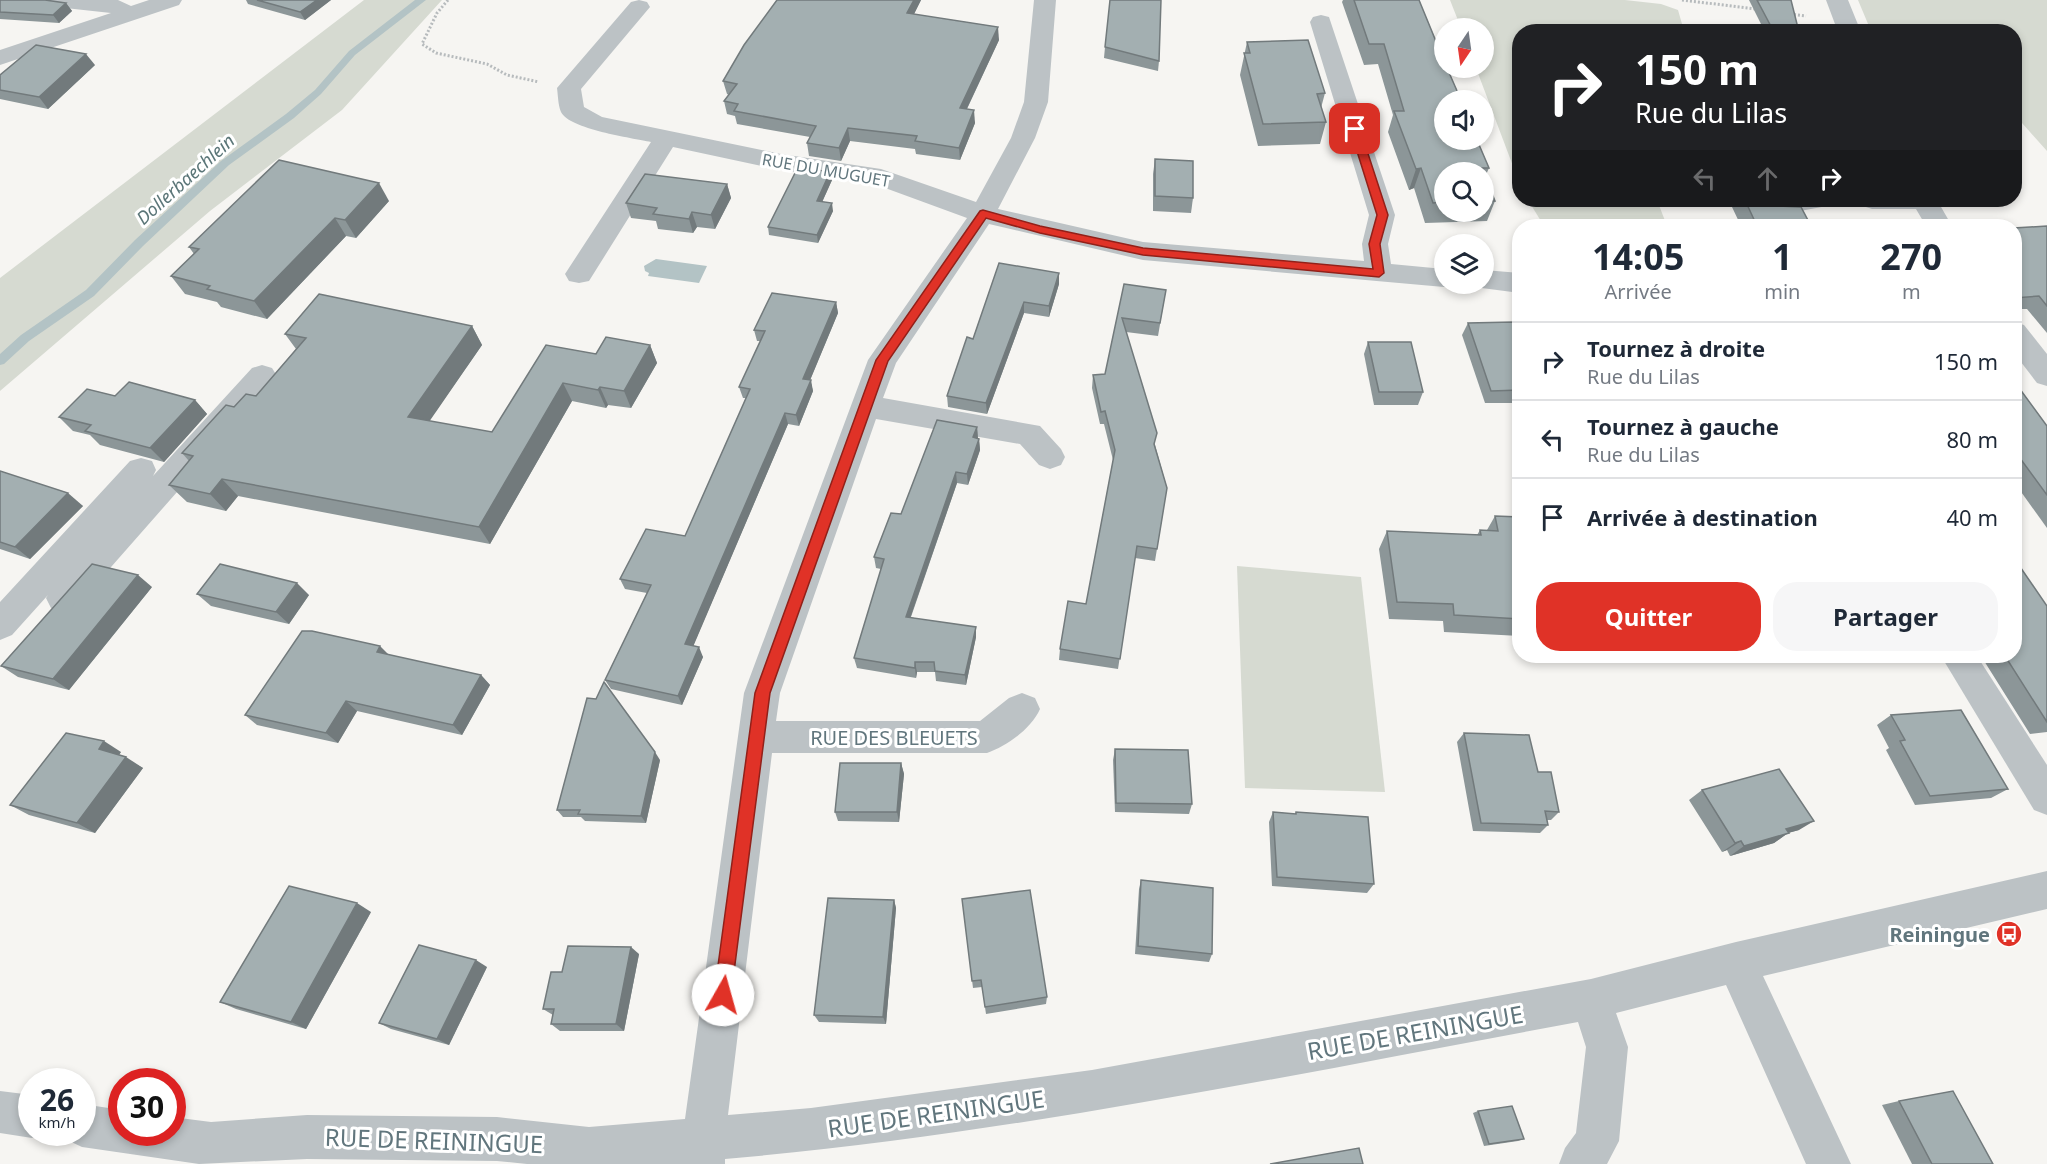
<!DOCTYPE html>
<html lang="fr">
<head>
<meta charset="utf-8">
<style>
	:root { --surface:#fff; --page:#f6f6f7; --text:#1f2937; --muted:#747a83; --line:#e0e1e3; --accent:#e03227 }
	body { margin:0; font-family:"Noto Sans",sans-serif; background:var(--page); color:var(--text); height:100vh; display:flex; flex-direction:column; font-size:22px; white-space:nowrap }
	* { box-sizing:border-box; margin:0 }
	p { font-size:20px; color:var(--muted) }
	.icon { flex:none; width:33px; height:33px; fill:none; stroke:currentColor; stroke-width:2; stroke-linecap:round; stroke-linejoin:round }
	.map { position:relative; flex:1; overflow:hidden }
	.sheet { position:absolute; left:1512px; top:219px; width:510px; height:444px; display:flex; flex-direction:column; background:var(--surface); border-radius:24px; box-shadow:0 3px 9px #0003 }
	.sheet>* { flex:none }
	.banner { position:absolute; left:1512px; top:24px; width:510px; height:183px; border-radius:24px; box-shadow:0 3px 9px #0003; background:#202124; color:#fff; overflow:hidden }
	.needle { width:39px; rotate:193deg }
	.fabs { position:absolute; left:1434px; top:18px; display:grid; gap:12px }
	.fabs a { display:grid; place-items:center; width:60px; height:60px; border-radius:50%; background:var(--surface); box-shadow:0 3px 9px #0003; font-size:30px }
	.speed { position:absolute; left:18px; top:1068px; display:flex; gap:12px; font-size:30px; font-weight:700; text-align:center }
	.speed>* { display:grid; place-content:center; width:78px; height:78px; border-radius:50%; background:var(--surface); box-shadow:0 3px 9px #0003; line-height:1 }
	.speed small { font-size:15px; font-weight:400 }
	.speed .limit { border:9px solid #d22; background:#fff; color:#111 }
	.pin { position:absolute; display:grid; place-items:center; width:51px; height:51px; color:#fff; margin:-26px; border-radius:12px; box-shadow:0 3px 9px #0006 }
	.me { position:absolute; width:66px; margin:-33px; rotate:7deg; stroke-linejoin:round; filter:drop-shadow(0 0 4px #0008) }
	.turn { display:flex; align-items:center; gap:21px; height:126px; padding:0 24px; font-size:27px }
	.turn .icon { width:78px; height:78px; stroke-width:2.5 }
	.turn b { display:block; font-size:42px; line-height:51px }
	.lanes { display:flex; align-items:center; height:57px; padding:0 24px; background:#0003; justify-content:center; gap:30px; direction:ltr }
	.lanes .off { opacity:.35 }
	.eta { display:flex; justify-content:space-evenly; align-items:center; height:102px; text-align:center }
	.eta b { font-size:36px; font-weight:700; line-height:42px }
	.primary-button { display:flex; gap:12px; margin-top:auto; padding:12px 24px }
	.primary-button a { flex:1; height:69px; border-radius:24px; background:var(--accent); color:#fff; font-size:24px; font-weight:700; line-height:69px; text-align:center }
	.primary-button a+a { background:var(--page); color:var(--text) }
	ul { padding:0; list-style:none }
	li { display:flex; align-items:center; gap:18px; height:78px; padding:0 24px; border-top:2px solid var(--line) }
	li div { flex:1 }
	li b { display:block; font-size:22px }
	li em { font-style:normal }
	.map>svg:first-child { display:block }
</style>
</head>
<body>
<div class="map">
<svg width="2047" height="1164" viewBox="0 0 2047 1164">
	<rect width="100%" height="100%" fill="#f6f5f2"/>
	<g fill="#d6dad1">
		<polygon points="364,0 442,0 342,110 210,211 0,391 0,278"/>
		<polygon points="1450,0 1625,0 1661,4 1678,10 1684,31 1520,32 1519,182 1476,68 1484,68 1484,28 1461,28"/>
		<polygon points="1858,0 2047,0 2047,151 2022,123 2015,123 2014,32 1871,31"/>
		<polygon points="1528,200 1657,200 1667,226 1544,226"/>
		<polygon points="1237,566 1361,577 1385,792 1245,788"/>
	</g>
	<polygon fill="#b3c3c5" points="656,259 707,266 699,283 648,276 649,273 645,271 644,266"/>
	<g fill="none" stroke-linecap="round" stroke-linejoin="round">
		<polygon fill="#b3c3c5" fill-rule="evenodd" points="415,0 426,0 355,55 321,94 294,118 229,165 143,246 94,296 29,341 4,364 0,365 0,354 21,335 86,290 135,240 221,161 286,114 315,90 349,51"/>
		<g stroke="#b7bbbd" stroke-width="3" stroke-dasharray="2 2" stroke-linecap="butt">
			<polyline points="448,0 437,13 422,44 436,53 487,64 507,75 539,82"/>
			<polyline points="1682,0 1756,9"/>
			<polyline points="1790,14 1806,16"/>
		</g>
		<g fill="#bcc2c5" fill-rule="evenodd">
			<polygon points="45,0 118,0 131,6 149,0 182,0 179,5 0,65 0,50 111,13 56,7 48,5"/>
			<path d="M639,0L647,2L650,7L581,89L584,107L602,117L781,154L881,169L976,202L1011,138L1024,102L1034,0H1056L1048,102L1035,138L998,209L1143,242L1364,261L1362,244L1369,215L1310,22L1313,17L1321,15L1329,17L1395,215L1388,244L1391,264L1444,269V284H1454L1444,287L1143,260L989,224L896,363L883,398L1040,426L1061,449L1065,457L1061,465L1050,469L1039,465L1020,444L876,419L780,693L776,721H980L1009,698L1022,693L1035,698L1040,709C1031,729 1007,746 987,753H772L728,1115L811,1108L1092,1070L1591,979L1736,942L2047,871V909L1763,976L1851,1164H1806L1726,985L1616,1013L1628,1047L1619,1141L1607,1164H1559L1565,1148L1576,1133L1586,1047L1578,1022C1295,1074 1012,1134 725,1159V1164H527L497,1161L307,1159L199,1164L82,1147L67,1140L64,1132H82V1104L122,1110V1132H172V1117L211,1122L307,1115L497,1117L589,1127L685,1119L744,693L868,360L967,218L877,185L781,170L673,147L589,281L579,283L569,281L565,274L651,142C632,138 569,129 561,112C558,105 558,95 557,88L631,2Z"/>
			<polygon points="1826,0 1848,0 1861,32 1838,32"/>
			<polygon points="1777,200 1831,200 1827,206 1800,211 1781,206"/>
			<polygon points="1859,200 1937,200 1952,226 1926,226 1916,209 1872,209 1863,206"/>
			<polygon points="1484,270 1520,273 1520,293 1474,287 1472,284 1484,284"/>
			<polygon points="2014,322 2024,325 2047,354 2047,386 2037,383 2014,353"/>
			<polygon points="262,365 272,368 277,376 272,384 75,608 63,612 51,608 46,598 48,595 12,635 0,640 0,602 130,461 141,458 152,461 156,470 153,476 252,368"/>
			<polygon points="1941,656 1977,656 2047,765 2047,815 2034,810"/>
			<polygon points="0,1091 32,1095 32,1132 46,1132 32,1138 0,1133"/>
		</g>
	</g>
	<g fill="#8c9698" fill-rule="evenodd">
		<polygon points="0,0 66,3 72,11 59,23 0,19"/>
		<polygon points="246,0 331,0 305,20 248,4"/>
		<polygon points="777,0 921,0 914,14 999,40 967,109 975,123 960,160 916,154 915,149 850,141 841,161 809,156 807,143 810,137 737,124 735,116 727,114 724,101 729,95 727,94 723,81"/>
		<path d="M1343,0H1419L1489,168L1485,177L1495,201L1487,221L1425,223L1414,188L1409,190L1388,132L1393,115L1378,64L1364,65L1342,2ZM1444,172H1484V212H1444Z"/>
		<polygon points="1749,0 1791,0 1799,32 1765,32"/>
		<polygon points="1247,42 1325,93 1321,108 1326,122 1320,144 1258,146 1240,75"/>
		<polygon points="1105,47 1159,61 1158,71 1104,58"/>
		<polygon points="95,65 48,109 0,99 0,75"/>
		<polygon points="1155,159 1193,198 1191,213 1153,211 1153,174"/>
		<polygon points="830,172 832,180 822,202 833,211 818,243 769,235 768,227"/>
		<polygon points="727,184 731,198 715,229 697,227 693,233 658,229 656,221 631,218 626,203"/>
		<polygon points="1737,200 1770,200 1775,206 1811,226 1741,226 1732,207"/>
		<polygon points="389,201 356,238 346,236 267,319 221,307 217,302 185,294 171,276 194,254 189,247"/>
		<polygon points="2047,226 2047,333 2027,309 2014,309 2014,228"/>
		<polygon points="999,263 1059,284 1049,317 1024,313 987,414 948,407 947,396 973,339"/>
		<polygon points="1124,284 1166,290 1158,336 1126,332 1155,445 1167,488 1155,561 1135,558 1118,669 1059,660 1060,649 1086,604 1113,460 1104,424 1100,424 1092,388 1093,375 1105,374"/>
		<polygon points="836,302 838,313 810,380 813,391 799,426 788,424 693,646 703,657 682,705 611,689 605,680 647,593 625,589 620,579 685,536 746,398 743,398 739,387 761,341 757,341 754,330"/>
		<polygon points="1468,323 1520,340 1520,403 1485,403 1462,335"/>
		<polygon points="472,326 482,345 429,421 492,432 596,354 650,345 657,363 631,408 608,405 606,408 572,401 490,544 238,496 226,511 187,502 169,485 189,461 182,453 234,407 256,396 296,349 285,334"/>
		<polygon points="1368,342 1423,392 1418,405 1374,405 1364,354"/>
		<polygon points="2014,381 2047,426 2047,528 2014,482"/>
		<polygon points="115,396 195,400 207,414 164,462 100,445 90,435 73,431 59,417"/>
		<polygon points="977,427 978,438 979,439 980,450 968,485 957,483 911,617 976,637 966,685 936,681 935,672 917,672 916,678 857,668 854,658 881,569 876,568 874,557 901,514"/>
		<polygon points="0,471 83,506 30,559 0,549"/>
		<polygon points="1495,516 1520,517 1520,636 1444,632 1443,621 1389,619 1379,549 1387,531 1477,535 1480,530 1487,530"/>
		<polygon points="152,587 69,690 18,677 1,666"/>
		<polygon points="197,594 309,595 289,624 211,606"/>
		<polygon points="2047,606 2047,732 2030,734 1981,656 2014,656"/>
		<polygon points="388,655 481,675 490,685 462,735 357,711 338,743 257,725 245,715"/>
		<polygon points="1891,715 2008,789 1991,798 1915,805 1886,750 1889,748 1877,725"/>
		<polygon points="1464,733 1538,772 1559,812 1551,820 1547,820 1548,825 1540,833 1473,831 1457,742"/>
		<polygon points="1115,749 1192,804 1189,814 1115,812 1113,760"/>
		<polygon points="121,752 119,755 143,768 95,833 29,815 10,805"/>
		<polygon points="660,760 646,823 585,821 581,817 563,817 557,810"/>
		<polygon points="901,763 904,774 899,822 838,821 835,812"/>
		<polygon points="1702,790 1799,830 1788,833 1774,843 1730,856 1727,850 1722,852 1689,800"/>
		<polygon points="1273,812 1295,814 1296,812 1374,884 1367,893 1272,886 1269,822"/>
		<polygon points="1141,880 1212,954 1209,962 1135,954 1139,889"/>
		<polygon points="962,899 1047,997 1046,1004 986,1014 982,987 973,988"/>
		<polygon points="894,900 896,908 886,1024 819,1022 814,1015"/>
		<polygon points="371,912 306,1029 236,1009 220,1002"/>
		<polygon points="639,954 624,1031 560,1031 551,1024 553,1015 543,1009 562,972"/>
		<polygon points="487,967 449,1045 391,1029 379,1023"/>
		<polygon points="1899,1101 1993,1164 1912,1164 1882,1105"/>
		<polygon points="1478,1111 1524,1139 1518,1141 1484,1146 1473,1113"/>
	</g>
	<g fill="#727a7c">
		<polygon points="317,0 331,0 305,20 300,12"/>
		<polygon points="914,0 921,0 908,26 907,13"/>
		<polygon points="66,3 72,11 59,23 53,15"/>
		<polygon points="998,27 999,40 961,121 960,108"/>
		<polygon points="86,54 95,65 48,109 39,97"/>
		<polygon points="974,110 975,123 960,160 959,148"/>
		<polygon points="848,128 850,141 841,161 839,148"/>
		<polygon points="1421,168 1414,188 1409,190 1416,169"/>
		<polygon points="830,172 832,180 819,209 817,201"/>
		<polygon points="379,183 389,201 356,238 345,220"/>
		<polygon points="727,184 731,198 715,229 711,215"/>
		<polygon points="832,203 833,211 818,243 817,235"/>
		<polygon points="692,212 697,227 693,233 689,219"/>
		<polygon points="335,218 346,236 267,319 254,301"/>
		<polygon points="1059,273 1059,284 1049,317 1049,306"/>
		<polygon points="836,302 838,313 806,390 803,379"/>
		<polygon points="1024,302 1024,313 987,414 986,403"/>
		<polygon points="472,326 482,345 420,435 408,417"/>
		<polygon points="650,345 657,363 631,408 624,391"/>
		<polygon points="811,380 813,391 799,426 796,415"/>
		<polygon points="563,383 572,401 490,544 479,527"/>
		<polygon points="600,387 608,405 606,408 598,390"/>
		<polygon points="195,400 207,414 164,462 150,448"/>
		<polygon points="785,413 788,424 690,654 685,644"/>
		<polygon points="977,427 978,439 973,437"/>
		<polygon points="979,439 980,450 968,485 967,474"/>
		<polygon points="956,472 957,483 907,627 906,617"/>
		<polygon points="222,479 238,496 226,511 210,494"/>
		<polygon points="68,493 83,506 30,559 15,547"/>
		<polygon points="138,575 152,587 69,690 53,679"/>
		<polygon points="297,583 309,595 289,624 276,612"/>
		<polygon points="976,627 976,637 966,685 965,675"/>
		<polygon points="380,646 391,657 377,652"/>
		<polygon points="699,647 703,657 682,705 678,696"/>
		<polygon points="915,662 917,672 916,678 915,668"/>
		<polygon points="481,675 490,685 462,735 453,725"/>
		<polygon points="346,701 357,711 338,743 326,733"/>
		<polygon points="104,741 121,752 116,759 99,749"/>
		<polygon points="655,752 660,760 646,823 641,816"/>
		<polygon points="126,757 143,768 95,833 77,823"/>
		<polygon points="901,763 904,774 899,822 897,812"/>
		<polygon points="1814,821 1799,830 1788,833 1774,843 1730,856 1744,846 1786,829"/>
		<polygon points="1741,841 1727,850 1722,852 1735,843"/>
		<polygon points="894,900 896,908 886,1024 883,1017"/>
		<polygon points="357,903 371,912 306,1029 291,1022"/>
		<polygon points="631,947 639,954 624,1031 616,1024"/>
		<polygon points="476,960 487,967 449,1045 437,1039"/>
	</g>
	<g fill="#a3afb1" stroke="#727a7c" stroke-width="1.5">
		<polygon points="0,0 45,0 66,3 53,15 0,12"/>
		<polygon points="257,0 317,0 300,12"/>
		<polygon points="777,0 914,0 907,13 998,27 960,108 974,110 959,148 915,141 917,136 848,128 839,148 807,143 816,126 734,111 738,104 724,101 737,84 723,81 744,45"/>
		<polygon points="1110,0 1161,0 1159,61 1105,47"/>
		<polygon points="1354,0 1419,0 1444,61 1444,68 1447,68 1461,100 1444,100 1444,140 1477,140 1489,168 1481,168 1483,172 1444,172 1444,202 1433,203 1421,168 1416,169 1394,111 1404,111 1384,44 1369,44"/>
		<polygon points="1757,0 1791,0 1799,32 1774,32"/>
		<polygon points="1308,40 1325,93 1317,94 1326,122 1263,124 1244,53 1250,53 1247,42"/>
		<polygon points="36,45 86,54 39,97 0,90 0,75"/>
		<polygon points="1155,159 1193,161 1193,198 1155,196"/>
		<polygon points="279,160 379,183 345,220 335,218 254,301 207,289 210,286 171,276 199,249 189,247"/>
		<polygon points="798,167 830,172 817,201 832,203 817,235 768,227"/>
		<polygon points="1484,173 1495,201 1484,201"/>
		<polygon points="645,174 727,184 711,215 692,212 689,219 653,214 657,208 626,203"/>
		<polygon points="1745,200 1770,200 1775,206 1801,207 1811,226 1757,226"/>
		<polygon points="2047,226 2047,306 2039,296 2014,298 2014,228"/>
		<polygon points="999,263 1059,273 1049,306 1024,302 986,403 947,396 967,337 973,339"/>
		<polygon points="1124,284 1166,290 1160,323 1122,318 1157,433 1154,444 1167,488 1157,549 1137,546 1120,659 1060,649 1068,601 1086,604 1115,450 1105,411 1101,412 1093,375 1105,374"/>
		<polygon points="772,293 836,302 803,379 811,380 796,415 785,413 685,644 699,647 678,696 605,680 651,585 620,579 646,529 685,536 750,389 739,387 765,331 754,330"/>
		<polygon points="319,294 472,326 408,417 492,432 546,345 596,354 606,337 650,345 624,391 600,387 598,390 563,383 479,527 222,479 210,494 169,485 193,456 182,453 226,405 234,407 246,394 256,396 306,338 285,334"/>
		<polygon points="1513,322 1520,340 1520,390 1491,391 1468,323"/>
		<polygon points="1368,342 1411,342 1423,392 1379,392"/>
		<polygon points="2014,381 2047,426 2047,495 2014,450"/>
		<polygon points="129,382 195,400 150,448 85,431 91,425 59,417 87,389 115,396"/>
		<polygon points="937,420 977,427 973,437 979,439 967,474 956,472 906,617 976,627 965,675 935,671 934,662 915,662 915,668 854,658 884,559 874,557 891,513 901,514"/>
		<polygon points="0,471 68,493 15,547 0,542"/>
		<polygon points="1495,516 1520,517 1520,619 1454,615 1453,604 1397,602 1387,531 1481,535 1480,530 1498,531"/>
		<polygon points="2014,558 2047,606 2047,722 2005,656 2014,656"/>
		<polygon points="92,564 138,575 53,679 1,666"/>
		<polygon points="220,564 297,583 276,612 197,594"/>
		<polygon points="302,631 312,631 380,646 377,652 481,675 453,725 346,701 326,733 245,715"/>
		<polygon points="604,682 655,752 641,816 578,814 580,810 557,810 587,698 596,699"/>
		<polygon points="1961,710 2008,789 1930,796 1900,741 1905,740 1891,715"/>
		<polygon points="66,733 104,741 99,749 126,757 77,823 10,805"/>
		<polygon points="1464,733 1529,735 1538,772 1551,772 1559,812 1545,811 1548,825 1481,823"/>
		<polygon points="1115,749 1188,750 1192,804 1116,803"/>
		<polygon points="840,763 901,763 897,812 835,812"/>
		<polygon points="1779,769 1814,821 1786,829 1789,833 1744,846 1741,841 1735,843 1702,790"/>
		<polygon points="1273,812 1296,814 1296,812 1368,817 1374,884 1277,877"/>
		<polygon points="1141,880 1213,888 1212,954 1138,946"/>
		<polygon points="289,886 357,903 291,1022 220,1002"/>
		<polygon points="1030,890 1047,997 985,1007 981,980 972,981 962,899"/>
		<polygon points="828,898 894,900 883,1017 814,1015"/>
		<polygon points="419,945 476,960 437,1039 379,1023"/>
		<polygon points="568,946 631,947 616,1024 551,1024 554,1009 543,1009 551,972 562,972"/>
		<polygon points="1953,1091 1993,1164 1932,1164 1899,1101"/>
		<polygon points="1512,1106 1524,1139 1489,1144 1478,1111"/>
		<polygon points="1359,1148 1363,1164 1270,1164"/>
	</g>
	<polygon fill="#e03227" stroke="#922019" stroke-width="1.5" points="1355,126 1360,129 1388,215 1380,244 1384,273 1379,277 1143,255 1040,233 986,218 888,361 770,693 731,995 729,1001 723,1003 717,1001 714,995 755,693 876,360 980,211 983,210 1040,226 1143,248 1373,269 1369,244 1377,215 1350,129"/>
	<defs>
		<g id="bus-disc" transform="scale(1.35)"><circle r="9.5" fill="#e03227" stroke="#fff"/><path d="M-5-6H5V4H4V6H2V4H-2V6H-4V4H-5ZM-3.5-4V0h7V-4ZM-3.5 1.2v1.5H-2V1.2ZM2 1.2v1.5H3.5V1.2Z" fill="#fff"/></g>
	</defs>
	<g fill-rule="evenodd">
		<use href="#bus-disc" x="2009" y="934"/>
	</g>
	<g text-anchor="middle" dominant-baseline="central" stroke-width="6" stroke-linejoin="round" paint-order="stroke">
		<g font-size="16" fill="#61767d" stroke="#fff">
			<text transform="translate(826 170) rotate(10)">RUE DU MUGUET</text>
		</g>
		<g font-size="18" font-style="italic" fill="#5b7678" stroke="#fff">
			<text transform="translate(185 179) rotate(-42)">Dollerbaechlein</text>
		</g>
		<g font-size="20" fill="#61767d" stroke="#fff">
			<text x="894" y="737">RUE DES BLEUETS</text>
		</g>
		<g font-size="20" font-weight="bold" fill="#61767d" stroke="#fff" text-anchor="end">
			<text x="1990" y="934">Reiningue</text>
		</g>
		<g font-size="24" fill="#61767d" stroke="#fff">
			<text transform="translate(1415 1032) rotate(-10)">RUE DE REININGUE</text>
			<text transform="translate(936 1113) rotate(-8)">RUE DE REININGUE</text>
			<text transform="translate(434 1140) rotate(2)">RUE DE REININGUE</text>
		</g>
	</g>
</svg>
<div class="fabs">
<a><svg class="needle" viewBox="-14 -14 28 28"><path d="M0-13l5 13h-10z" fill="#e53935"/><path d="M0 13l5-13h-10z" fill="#747a83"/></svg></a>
<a><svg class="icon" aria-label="sound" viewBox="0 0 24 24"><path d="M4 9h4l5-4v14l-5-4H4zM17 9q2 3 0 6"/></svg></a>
<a><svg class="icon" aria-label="search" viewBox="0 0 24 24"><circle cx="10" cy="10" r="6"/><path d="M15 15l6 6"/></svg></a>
<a><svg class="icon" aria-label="layers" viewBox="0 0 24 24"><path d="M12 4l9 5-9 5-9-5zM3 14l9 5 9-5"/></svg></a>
</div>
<div class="speed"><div>26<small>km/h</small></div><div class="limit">30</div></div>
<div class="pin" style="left:1355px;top:129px;background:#d93025"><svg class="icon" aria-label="arrive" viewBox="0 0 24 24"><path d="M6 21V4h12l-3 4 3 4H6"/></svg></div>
<svg class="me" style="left:723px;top:995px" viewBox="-20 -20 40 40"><circle r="19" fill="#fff"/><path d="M0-13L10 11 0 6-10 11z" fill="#e03227"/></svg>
<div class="banner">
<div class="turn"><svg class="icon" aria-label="right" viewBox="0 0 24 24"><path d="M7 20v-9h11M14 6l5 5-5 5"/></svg><div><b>150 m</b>Rue du Lilas</div></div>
<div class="lanes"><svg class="icon off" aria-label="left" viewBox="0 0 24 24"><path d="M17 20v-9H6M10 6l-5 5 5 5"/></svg><svg class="icon off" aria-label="ahead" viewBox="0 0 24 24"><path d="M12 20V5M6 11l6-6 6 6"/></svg><svg class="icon" aria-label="right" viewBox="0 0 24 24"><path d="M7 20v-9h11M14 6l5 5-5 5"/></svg></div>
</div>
<section class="sheet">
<div class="eta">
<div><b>14:05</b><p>Arrivée</p></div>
<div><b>1</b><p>min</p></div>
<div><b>270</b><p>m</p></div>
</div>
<ul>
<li><svg class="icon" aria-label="right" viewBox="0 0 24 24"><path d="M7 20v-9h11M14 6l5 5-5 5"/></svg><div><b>Tournez à droite</b><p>Rue du Lilas</p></div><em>150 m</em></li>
<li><svg class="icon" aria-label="left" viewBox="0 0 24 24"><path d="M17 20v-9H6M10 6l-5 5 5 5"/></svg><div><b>Tournez à gauche</b><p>Rue du Lilas</p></div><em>80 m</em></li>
<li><svg class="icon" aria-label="arrive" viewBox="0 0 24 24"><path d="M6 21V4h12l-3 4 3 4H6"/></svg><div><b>Arrivée à destination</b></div><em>40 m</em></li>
</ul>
<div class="primary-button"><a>Quitter</a><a>Partager</a></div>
</section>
</div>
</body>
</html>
